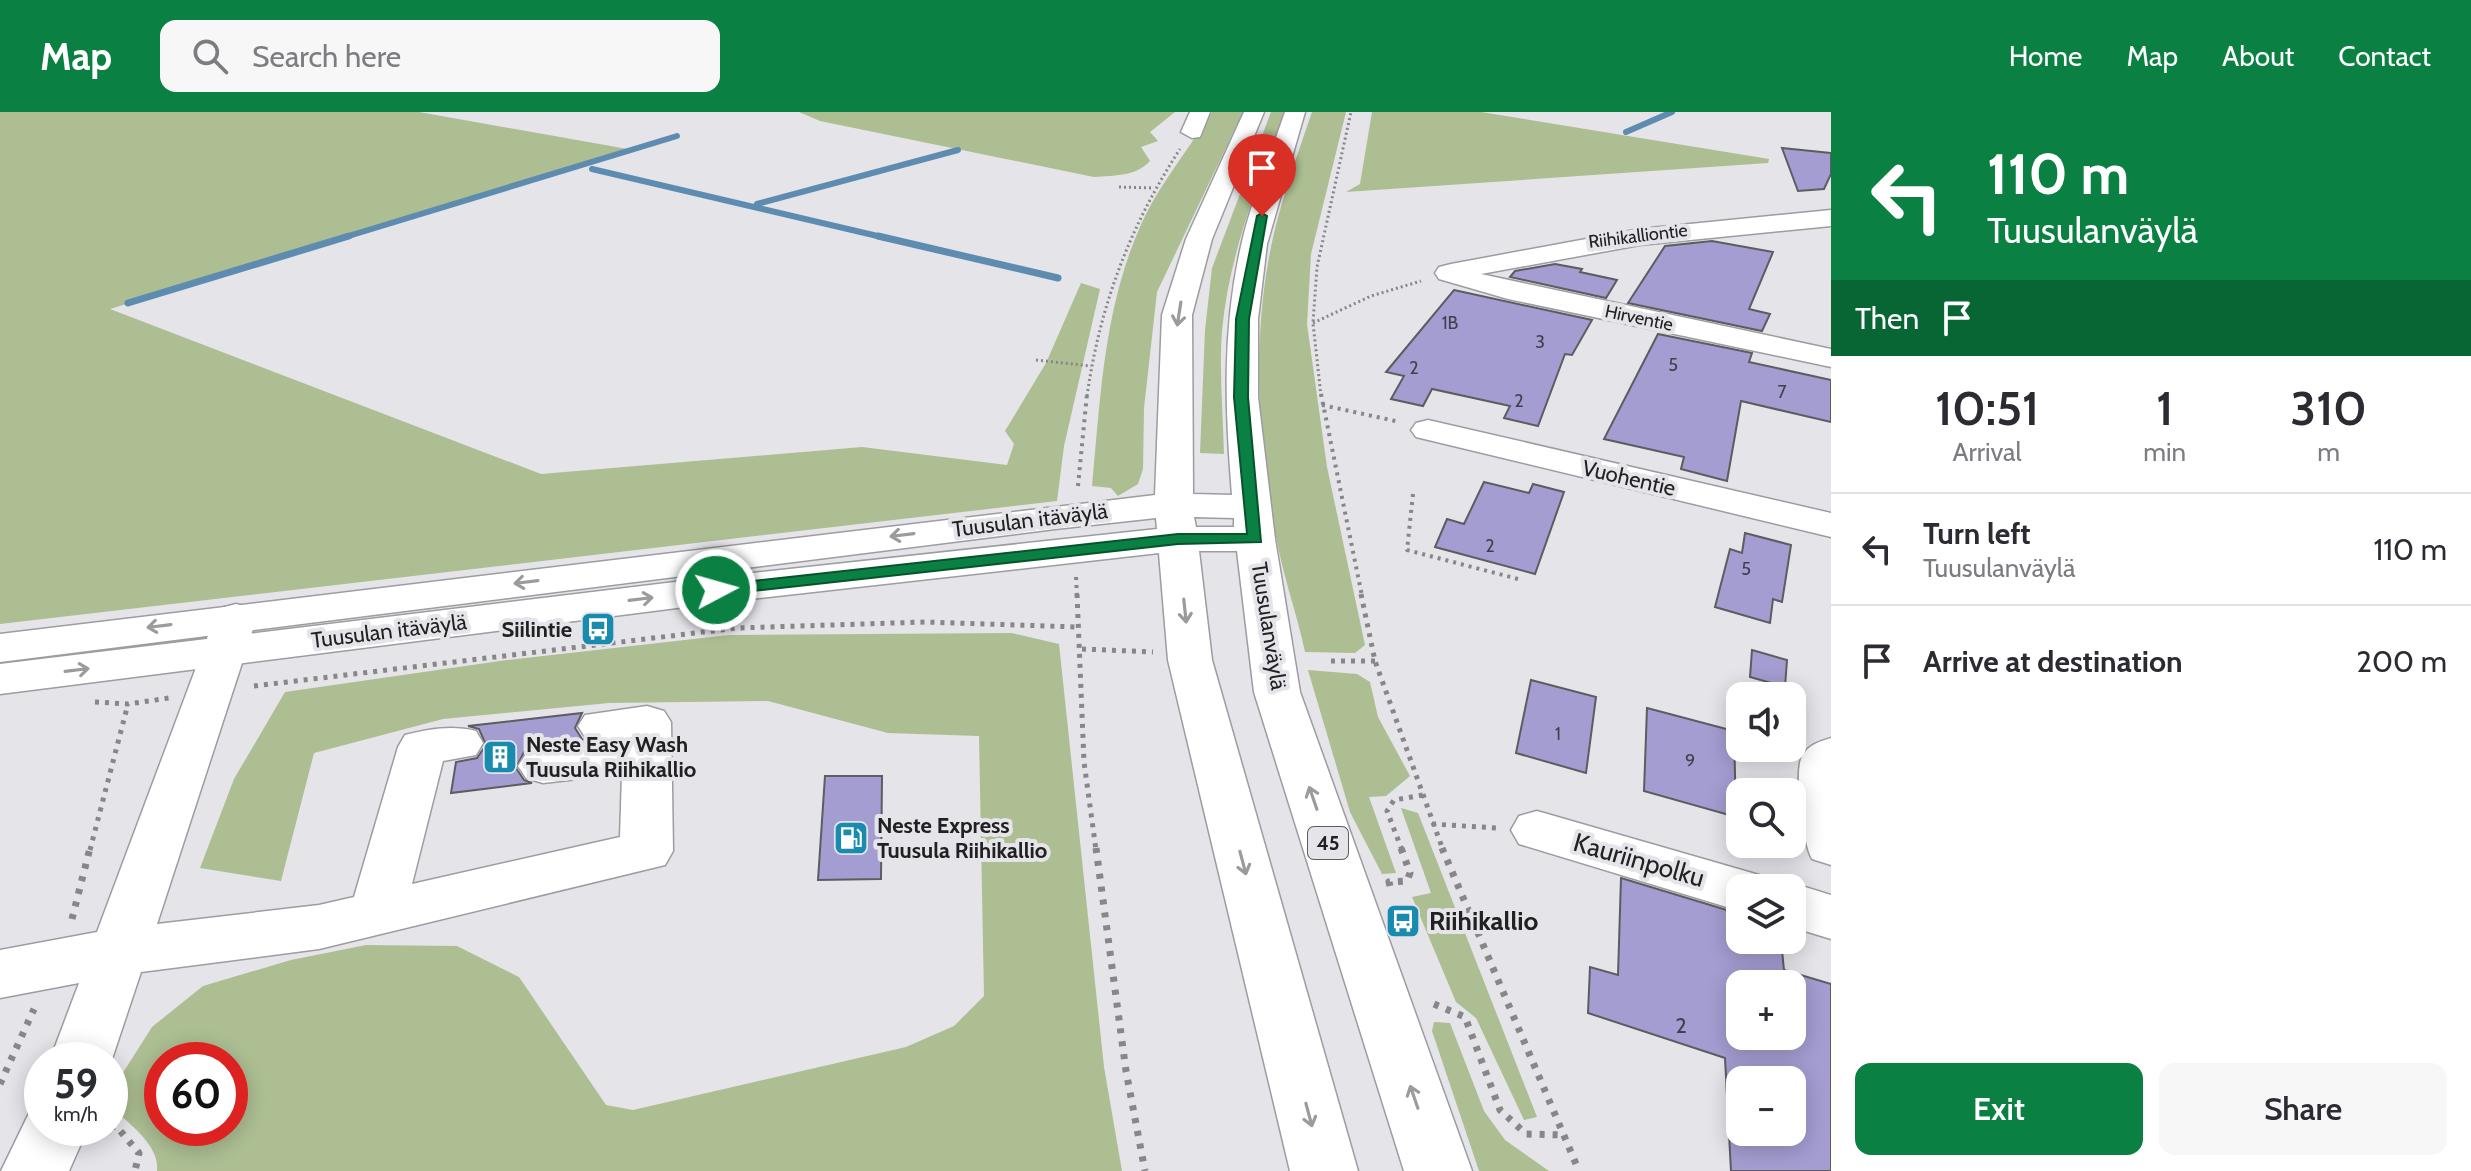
<!DOCTYPE html>
<html lang="en">
<head>
<meta charset="utf-8">
<style>
	:root { --surface:#fff; --page:#f7f7f7; --text:#2b2b33; --muted:#7c7c81; --line:#e1e1e2; --accent:#0b8043 }
	body { margin:0; font-family:Cabin,sans-serif; background:var(--page); color:var(--text); height:100vh; display:flex; flex-direction:column; font-size:30px; white-space:nowrap }
	* { box-sizing:border-box; margin:0 }
	p { font-size:26px; color:var(--muted) }
	.icon { flex:none; width:44px; height:44px; fill:none; stroke:currentColor; stroke-width:2; stroke-linecap:round; stroke-linejoin:round }
	.map { position:relative; flex:1; overflow:hidden }
	.details { display:flex; flex-direction:column; background:var(--surface); width:640px }
	.details>* { flex:none }
	.guide { background:#0b8043; color:#fff; overflow:hidden }
	.buttons { position:absolute; left:1726px; top:570px; display:grid; gap:16px }
	.buttons a { display:grid; place-items:center; width:80px; height:80px; border-radius:16px; background:var(--surface); box-shadow:0 4px 20px #0003; font-size:40px }
	.speed { position:absolute; left:24px; top:930px; display:flex; gap:16px; font-size:40px; font-weight:700; text-align:center }
	.speed>* { display:grid; place-content:center; width:104px; height:104px; border-radius:50%; background:var(--surface); box-shadow:0 4px 20px #0003; line-height:1 }
	.speed small { font-size:20px; font-weight:400 }
	.speed .limit { border:12px solid #d22; background:#fff; color:#111 }
	.pin { position:absolute; display:grid; place-items:center; width:68px; height:68px; color:#fff; margin:-82px -34px; border-radius:50% 50% 50% 0; rotate:-45deg; box-shadow:0 0 8px #0007 }
	.pin .icon { rotate:45deg }
	.me { position:absolute; width:88px; margin:-44px; rotate:84deg; stroke-linejoin:round; filter:drop-shadow(0 0 6px #0008) }
	.turn { display:flex; align-items:center; gap:28px; height:168px; padding:0 24px; font-size:36px }
	.turn .icon { width:104px; height:104px; stroke-width:2.5 }
	.turn b { display:block; font-size:56px; line-height:68px }
	.then { display:flex; align-items:center; height:76px; padding:0 24px; background:#0003; gap:16px; font-size:30px }
	.eta { display:flex; justify-content:space-evenly; align-items:center; height:136px; text-align:center }
	.eta b { font-size:48px; font-weight:600; line-height:56px }
	.primary-button { display:flex; gap:16px; margin-top:auto; padding:16px 24px }
	.primary-button a { flex:1; height:92px; border-radius:16px; background:var(--accent); color:#fff; font-size:32px; font-weight:600; line-height:92px; text-align:center }
	.primary-button a+a { background:var(--page); color:var(--text) }
	ul { padding:0; list-style:none }
	li { display:flex; align-items:center; gap:24px; height:112px; padding:0 24px; border-top:2px solid var(--line) }
	li div { flex:1 }
	li b { display:block; font-size:30px }
	li em { font-style:normal }
	header { display:flex; align-items:center; gap:48px; box-sizing:border-box; height:112px; padding:0 40px; background:var(--accent); color:#fff }
	header strong { font-size:38px }
	nav { display:flex; gap:44px; margin-inline-start:auto; font-size:28px }
	.search { width:560px; height:72px; background:var(--page); display:flex; align-items:center; gap:20px; box-sizing:border-box; padding:0 28px; border-radius:16px; color:var(--muted); font-size:30px }
	main { display:flex; flex:1; min-height:0 }
	.map>svg:first-child { display:block }
</style>
</head>
<body>
<header>
<strong>Map</strong>
<div class="search"><svg class="icon" aria-label="search" viewBox="0 0 24 24"><circle cx="10" cy="10" r="6"/><path d="M15 15l6 6"/></svg>Search here</div>
<nav><a>Home</a><a>Map</a><a>About</a><a>Contact</a></nav>
</header>
<main>
<div class="map">
<svg width="1831" height="1059" viewBox="0 0 1831 1059">
	<rect width="100%" height="100%" fill="#e4e4e9"/>
	<g fill="#acbe92" fill-rule="evenodd">
		<polygon points="0,0 419,0 633,38 110,197 541,362 862,335 1007,353 1014,332 1005,319 1046,251 1081,171 1100,177 1064,334 1057,389 0,512"/>
		<path d="M799,0H1175L1150,20L1158,29L1141,35L1150,49C1135,65 1115,63 1094,65L820,9Z"/>
		<path d="M1212,0H1243L1157,180L1144,296L1143,357L1138,372L1118,384L1111,376L1092,374C1101,280 1104,190 1145,104C1163,68 1191,34 1212,0Z"/>
		<path d="M1271,0H1285C1258,71 1229,142 1222,219C1219,259 1223,302 1224,342L1200,341L1205,218L1212,156Z"/>
		<path d="M1312,0H1346L1311,142L1307,212L1327,355L1365,533L1355,541L1305,540C1298,506 1286,473 1279,439C1257,336 1250,220 1275,117C1285,77 1299,38 1312,0Z"/>
		<polygon points="1372,0 1481,0 1769,47 1768,51 1346,80 1360,72"/>
		<path d="M1012,521L1059,532L1104,955L1122,1059H157C160,1034 130,1012 113,997L119,967L152,915L203,874L291,848L366,833L457,834L519,865L606,993L633,998L906,935L954,914L984,884L979,624L888,621L768,589L609,591L443,607L314,641L281,769L200,756L234,667L285,580L507,548L729,523ZM162,948H230V1016H162Z"/>
		<polygon points="1308,558 1357,562 1370,570 1378,605 1410,664 1386,684 1369,685 1396,761 1382,762 1350,700"/>
		<polygon points="1401,696 1418,701 1537,1005 1524,1008 1476,906 1456,890 1412,785 1431,781"/>
		<polygon points="1434,910 1450,911 1484,999 1505,1028 1549,1059 1479,1059 1432,919"/>
	</g>
	<g fill="none" stroke-linecap="round" stroke-linejoin="round">
		<g stroke="#5e8cb0" stroke-width="6">
			<polyline points="1626,20 1672,0"/>
			<polyline points="592,57 886,126"/>
			<polyline points="757,92 958,38"/>
			<polyline points="342,126 677,24"/>
		</g>
		<g stroke="#5e8cb0" stroke-width="7">
			<polyline points="878,124 1058,166"/>
			<polyline points="128,191 349,124"/>
		</g>
	</g>
	<g fill="#a39dd1" stroke="#5c5c61" stroke-width="2" fill-rule="evenodd">
		<polygon points="1782,36 1831,41 1831,62 1824,77 1798,79"/>
		<polygon points="1712,129 1773,140 1749,197 1770,202 1762,219 1628,191 1665,134"/>
		<polygon points="1555,152 1582,157 1580,160 1617,168 1606,186 1510,165 1515,159"/>
		<polygon points="1454,178 1592,208 1572,243 1565,242 1538,314 1504,306 1510,294 1432,277 1423,294 1391,287 1404,264 1386,260"/>
		<polygon points="1658,222 1752,241 1749,250 1831,268 1831,310 1741,289 1727,369 1681,357 1684,345 1604,327"/>
		<polygon points="1484,370 1529,381 1533,372 1564,380 1535,462 1435,435 1447,407 1464,412"/>
		<polygon points="1745,421 1791,433 1782,490 1773,487 1770,511 1715,495 1730,437 1742,441"/>
		<polygon points="1752,538 1787,548 1785,575 1750,565"/>
		<polygon points="1531,568 1596,585 1586,661 1516,641"/>
		<polygon points="1647,596 1734,619 1736,705 1644,679"/>
		<polygon points="582,601 575,616 582,627 590,630 524,640 516,656 524,668 532,671 451,681 456,650 477,646 486,633 479,617 468,614"/>
		<polygon points="825,664 882,664 881,767 818,768"/>
		<path d="M1621,766L1740,802V828H1781L1784,858L1831,872V1059H1731L1725,946L1588,901L1590,855L1618,863ZM1740,872H1792V924H1740ZM1740,968H1792V1020H1740Z"/>
	</g>
	<g fill="none" stroke-linecap="round" stroke-linejoin="round">
		<g stroke="#9c9ca1" stroke-width="3">
			<g id="minor">
				<polygon points="1190,0 1210,0 1200,25 1192,26 1181,20"/>
				<polygon points="1831,98 1831,114 1640,133 1481,162 1831,237 1831,255 1508,187 1439,167 1435,161 1439,155 1451,152 1640,117"/>
				<polygon points="1428,308 1831,401 1831,425 1416,325 1411,318 1416,311"/>
				<path d="M236,492L251,496L257,505L157,812L319,793L354,785L398,635L405,623C429,617 452,613 476,619L483,631L476,643L443,649L412,772L620,725L622,662L543,671L526,666L518,654L526,642L622,628L602,630L585,625L578,614L585,603L647,594L664,599L671,610L673,739L665,753L319,837L141,860L110,953V948H50L79,871L0,886V838L97,820L215,505L221,496Z"/>
				<path d="M1831,626V753L1812,747C1803,731 1795,665 1801,647C1807,633 1818,630 1831,626Z"/>
				<polygon points="1537,699 1759,763 1766,776 1740,776 1740,799 1519,732 1511,718 1519,704"/>
				<polygon points="1792,771 1831,783 1831,827 1792,815 1792,776 1778,776"/>
				<polygon points="42,991 42,1016 88,1016 69,1059 1,1059 32,995"/>
			</g>
		</g>
		<g stroke="#9c9ca1" stroke-width="3">
			<path id="major" d="M1244,0H1264L1212,127L1192,203L1193,382L1232,383C1225,299 1222,217 1241,134C1251,89 1270,44 1285,0H1305L1267,132L1258,207V285L1275,427L1300,580L1472,1059H1404L1254,580L1237,439H1199L1212,548L1358,1059H1290L1168,548L1159,441L716,491L0,582V552L716,465L1157,417L1156,406L1055,417L0,550V522L1155,383L1162,203L1186,127ZM1194,405L1234,406V415H1196Z"/>
		</g>
		<g stroke="#87878a" stroke-width="3" stroke-dasharray="2 3" stroke-linecap="butt">
			<polyline points="1119,75 1154,76"/>
			<polyline points="1313,211 1371,184 1421,169"/>
			<polyline points="1036,248 1091,254"/>
			<path d="M1087,284C1100,193 1130,114 1180,37"/>
			<polyline points="1321,284 1313,211 1317,155 1351,0"/>
		</g>
		<g stroke="#87878a" stroke-width="4" stroke-dasharray="3 5" stroke-linecap="butt">
			<polyline points="1321,282 1362,484"/>
			<polyline points="1322,293 1400,310"/>
			<polyline points="1078,374 1087,282"/>
			<polyline points="1413,382 1407,438 1522,468"/>
			<polyline points="1076,465 1077,484"/>
		</g>
		<g stroke="#87878a" stroke-width="5" stroke-dasharray="4 6" stroke-linecap="butt">
			<polyline points="1077,482 1084,650 1096,738"/>
			<polyline points="1361,482 1375,549 1443,738"/>
			<polyline points="1082,537 1153,540"/>
			<polyline points="1331,549 1375,549"/>
			<polyline points="254,574 737,516 925,510 1077,515"/>
			<polyline points="95,590 128,592 169,586"/>
			<polyline points="1432,712 1496,716"/>
			<polyline points="90,738 128,592"/>
			<polyline points="1402,738 1387,699 1394,688 1423,683"/>
		</g>
		<g stroke="#87878a" stroke-width="7" stroke-dasharray="5 8" stroke-linecap="butt">
			<polyline points="1096,736 1126,959 1145,1059"/>
			<polyline points="1442,736 1579,1059"/>
			<polyline points="1390,774 1389,770 1407,769 1410,761 1401,736"/>
			<polyline points="72,807 90,736"/>
			<polyline points="1434,892 1465,905 1500,998 1526,1022 1563,1023"/>
			<polyline points="0,972 34,897"/>
			<polyline points="110,1015 116,1014 139,1041 135,1059"/>
		</g>
		<use href="#minor" fill="#fff" fill-rule="evenodd"/>
		<use href="#major" fill="#fff" fill-rule="evenodd"/>
	</g>
	<defs><path id="oneway-shaft" d="M-6 0H5M1.5-3L5.5 0L1.5 3" fill="none" stroke-width="1.6" stroke-linecap="round" stroke-linejoin="round" transform="scale(2)"/></defs>
	<g stroke="#9b9b9c">
		<use href="#oneway-shaft" transform="translate(1179 202) rotate(99)"/>
		<use href="#oneway-shaft" transform="translate(902 423) rotate(173)"/>
		<use href="#oneway-shaft" transform="translate(526 470) rotate(173)"/>
		<use href="#oneway-shaft" transform="translate(641 487) rotate(-7)"/>
		<use href="#oneway-shaft" transform="translate(1185 499) rotate(84)"/>
		<use href="#oneway-shaft" transform="translate(159 514) rotate(173)"/>
		<use href="#oneway-shaft" transform="translate(77 558) rotate(-7)"/>
		<use href="#oneway-shaft" transform="translate(1313 686) rotate(-109)"/>
		<use href="#oneway-shaft" transform="translate(1243 751) rotate(75)"/>
		<use href="#oneway-shaft" transform="translate(1414 985) rotate(-109)"/>
		<use href="#oneway-shaft" transform="translate(1309 1003) rotate(75)"/>
	</g>
	<polygon fill="#0b8043" stroke="#07532c" stroke-width="2" points="1262,101 1267,104 1249,207 1248,285 1261,430 1178,432 716,483 707,478 716,473 1178,422 1247,422 1234,285 1236,207 1257,104"/>
	<defs>
		<g id="bus-square" transform="scale(1.8)"><rect x="-9" y="-9" width="18" height="18" rx="4" fill="#188baf" stroke="#e4e4e9"/><path d="M-5-6H5V4H4V6H2V4H-2V6H-4V4H-5ZM-3.5-4V0h7V-4ZM-3.5 1.2v1.5H-2V1.2ZM2 1.2v1.5H3.5V1.2Z" fill="#fff"/></g>
		<g id="building-square" transform="scale(1.8)"><rect x="-9" y="-9" width="18" height="18" rx="4" fill="#188baf" stroke="#e4e4e9"/><path d="M-4-6H4V6H1V3H-1V6H-4ZM-2.5-4.3h1.7v1.8h-1.7ZM.8-4.3h1.7v1.8H.8ZM-2.5-1h1.7V.8h-1.7ZM.8-1h1.7V.8H.8Z" fill="#fff"/></g>
		<g id="fuel-square" transform="scale(1.8)"><rect x="-9" y="-9" width="18" height="18" rx="4" fill="#188baf" stroke="#e4e4e9"/><path d="M-5.5-6h7V0h2V4h1.3V-2.5L3-4.5l.8-.8L6-3V5H2.5V1h-1V6h-7ZM-4.2-4.7v3.2H.2V-4.7Z" fill="#fff"/></g>
	</defs>
	<g fill-rule="evenodd">
		<use href="#bus-square" x="598" y="517"/>
		<use href="#building-square" x="500" y="645"/>
		<use href="#fuel-square" x="851" y="726"/>
		<use href="#bus-square" x="1403" y="809"/>
	</g>
	<g text-anchor="middle" dominant-baseline="central" stroke-width="8" stroke-linejoin="round" paint-order="stroke">
		<g font-size="18" fill="#212123" stroke="#e4e4e9">
			<text transform="translate(1638 124) rotate(-7)">Riihikalliontie</text>
			<text transform="translate(1639 206) rotate(12)">Hirventie</text>
		</g>
		<g font-size="18" fill="#42404e">
			<text x="1450" y="211">1B</text>
			<text x="1540" y="230">3</text>
			<text x="1673" y="253">5</text>
			<text x="1414" y="256">2</text>
			<text x="1782" y="280">7</text>
			<text x="1519" y="289">2</text>
			<text x="1490" y="434">2</text>
			<text x="1746" y="457">5</text>
			<text x="1558" y="622">1</text>
			<text x="1690" y="649">9</text>
		</g>
		<rect fill="#e4e4e9" stroke="#5c5c5e" stroke-width="2" x="1308" y="715" width="40" height="32" rx="6"/>
		<g font-size="20" font-weight="bold" fill="#212123">
			<text x="1328" y="731">45</text>
		</g>
		<g font-size="22" fill="#212123" stroke="#e4e4e9">
			<text transform="translate(1629 366) rotate(13)">Vuohentie</text>
			<text transform="translate(1030 408) rotate(-7)">Tuusulan itäväylä</text>
			<text transform="translate(1269 514) rotate(81)">Tuusulanväylä</text>
			<text transform="translate(389 519) rotate(-7)">Tuusulan itäväylä</text>
		</g>
		<g font-size="22" font-weight="bold" fill="#212123" stroke="#e4e4e9" text-anchor="start">
			<text x="572" y="517" text-anchor="end">Siilintie</text>
			<text x="526" y="632">Neste Easy Wash<tspan x="526" dy="25">Tuusula Riihikallio</tspan></text>
			<text x="877" y="713">Neste Express<tspan x="877" dy="25">Tuusula Riihikallio</tspan></text>
		</g>
		<g font-size="22" fill="#42404e">
			<text x="1681" y="913">2</text>
		</g>
		<g font-size="26" fill="#212123" stroke="#e4e4e9">
			<text transform="translate(1639 748) rotate(16)">Kauriinpolku</text>
		</g>
		<g font-size="26" font-weight="bold" fill="#212123" stroke="#e4e4e9" text-anchor="start">
			<text x="1429" y="809">Riihikallio</text>
		</g>
	</g>
</svg>
<div class="buttons">
<a><svg class="icon" aria-label="sound" viewBox="0 0 24 24"><path d="M4 9h4l5-4v14l-5-4H4zM17 9q2 3 0 6"/></svg></a>
<a><svg class="icon" aria-label="search" viewBox="0 0 24 24"><circle cx="10" cy="10" r="6"/><path d="M15 15l6 6"/></svg></a>
<a><svg class="icon" aria-label="layers" viewBox="0 0 24 24"><path d="M12 4l9 5-9 5-9-5zM3 14l9 5 9-5"/></svg></a>
<a>+</a>
<a>−</a>
</div>
<div class="speed"><div>59<small>km/h</small></div><div class="limit">60</div></div>
<div class="pin" style="left:1262px;top:104px;background:#d93025"><svg class="icon" aria-label="arrive" viewBox="0 0 24 24"><path d="M6 21V4h12l-3 4 3 4H6"/></svg></div>
<svg class="me" style="left:716px;top:478px" viewBox="-20 -20 40 40"><circle r="17" fill="#0b8043" stroke="#fff" stroke-width="3"/><path d="M0-11L8 9 0 5-8 9z" fill="#fff"/></svg>
</div>
<section class="details">
<div class="guide">
<div class="turn"><svg class="icon" aria-label="left" viewBox="0 0 24 24"><path d="M17 20v-9H6M10 6l-5 5 5 5"/></svg><div><b>110 m</b>Tuusulanväylä</div></div>
<div class="then">Then<svg class="icon" aria-label="arrive" viewBox="0 0 24 24"><path d="M6 21V4h12l-3 4 3 4H6"/></svg></div>
</div>
<div class="eta">
<div><b>10:51</b><p>Arrival</p></div>
<div><b>1</b><p>min</p></div>
<div><b>310</b><p>m</p></div>
</div>
<ul>
<li><svg class="icon" aria-label="left" viewBox="0 0 24 24"><path d="M17 20v-9H6M10 6l-5 5 5 5"/></svg><div><b>Turn left</b><p>Tuusulanväylä</p></div><em>110 m</em></li>
<li><svg class="icon" aria-label="arrive" viewBox="0 0 24 24"><path d="M6 21V4h12l-3 4 3 4H6"/></svg><div><b>Arrive at destination</b></div><em>200 m</em></li>
</ul>
<div class="primary-button"><a>Exit</a><a>Share</a></div>
</section>
</main>
</body>
</html>
